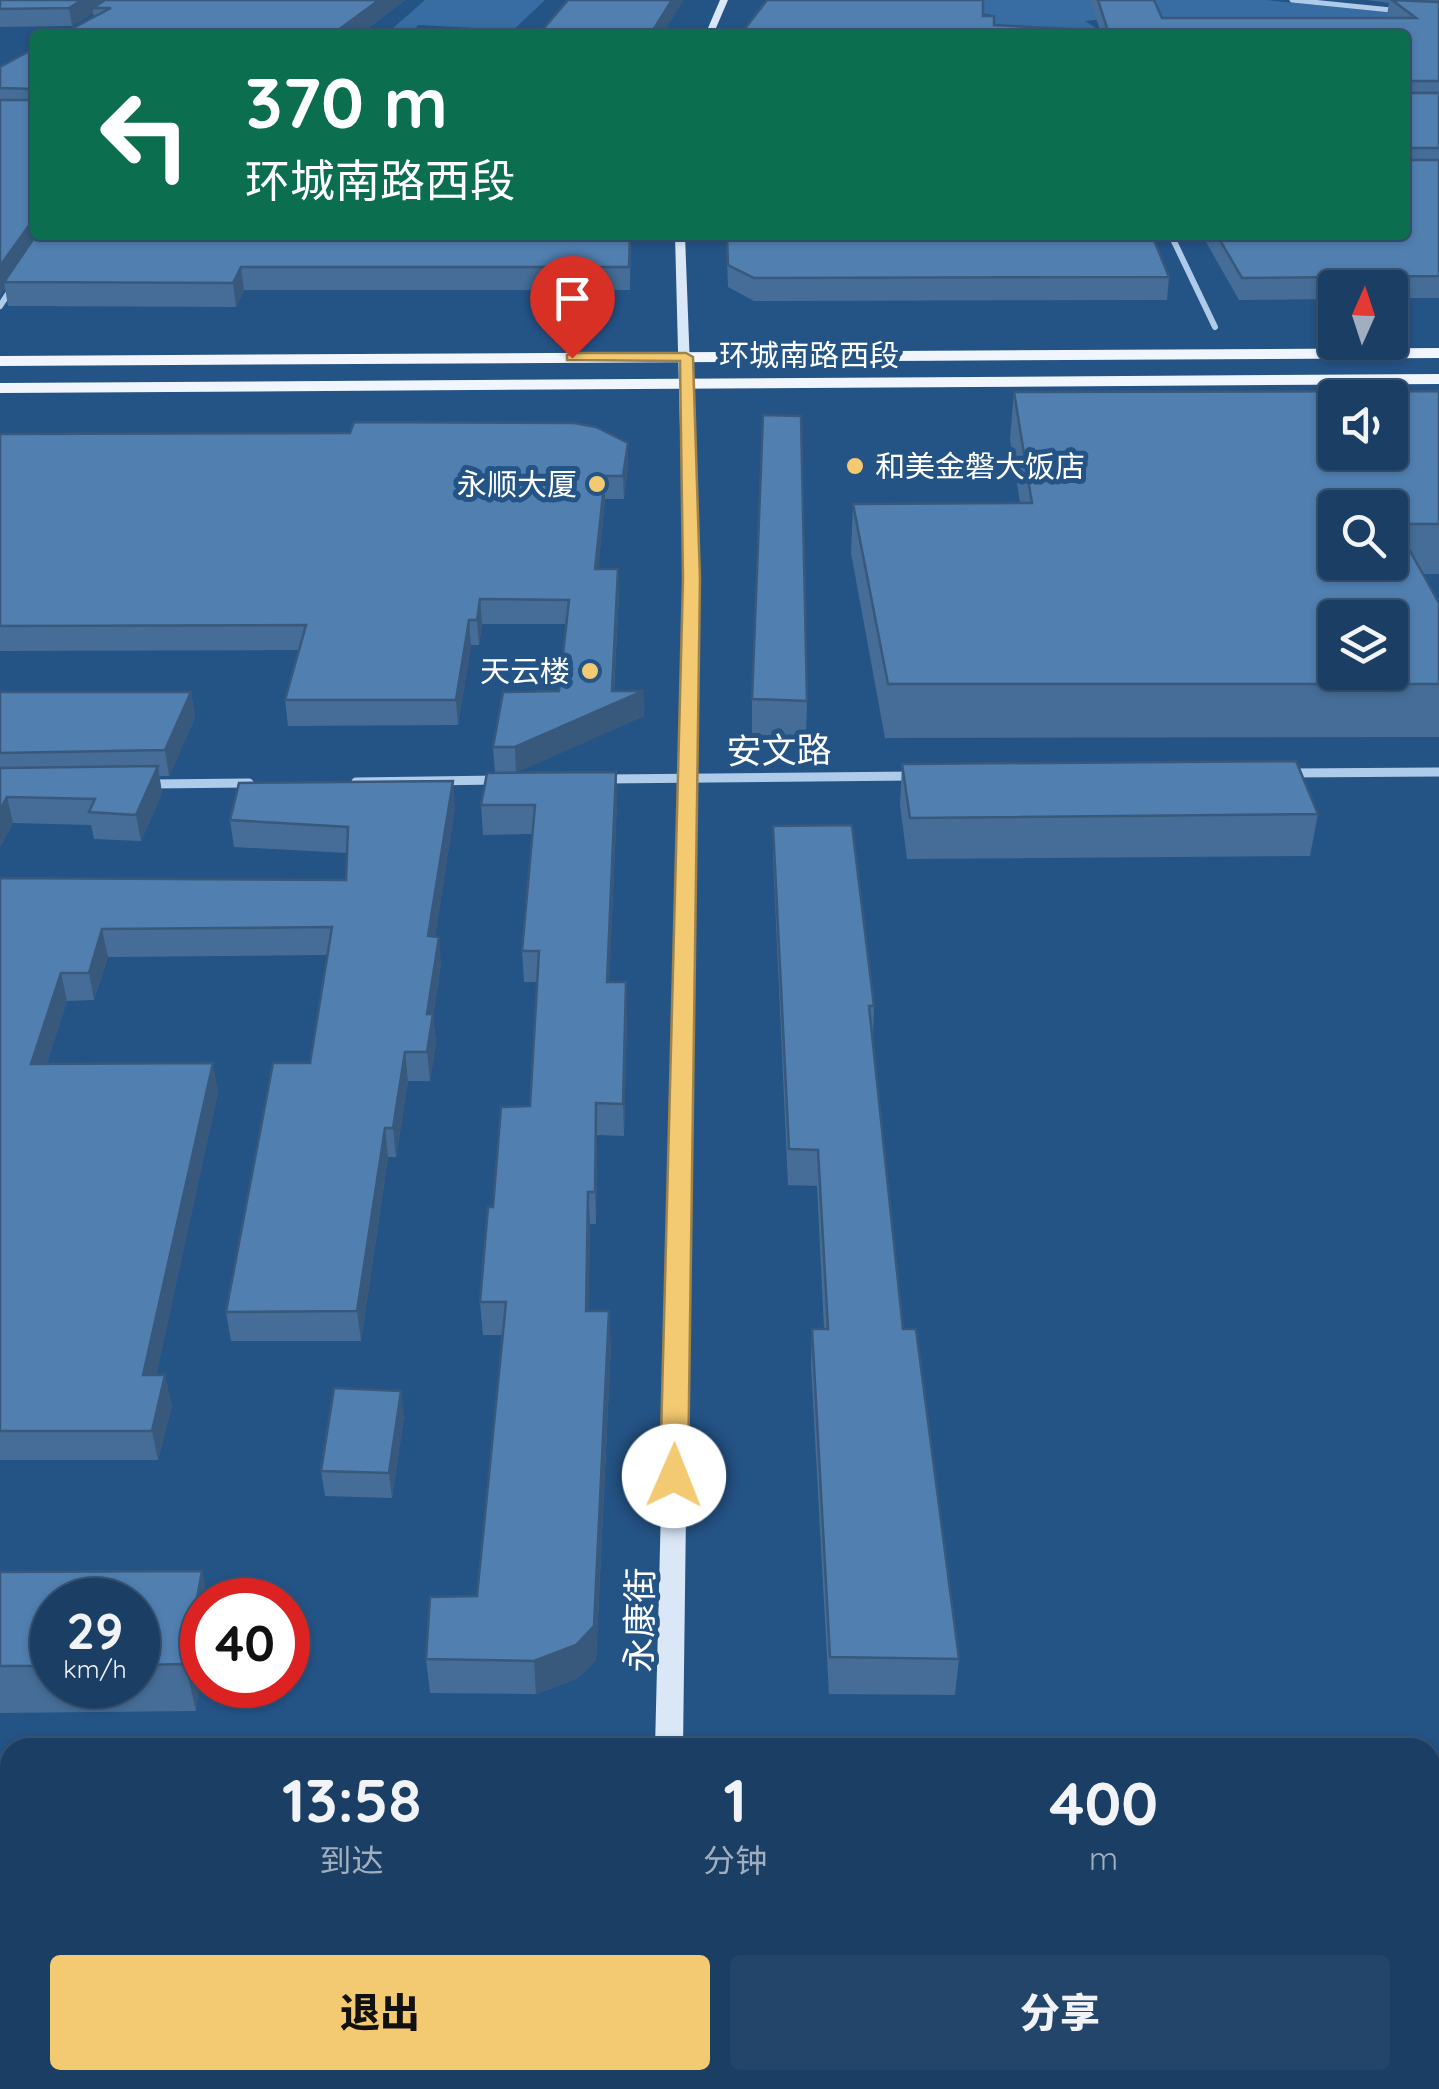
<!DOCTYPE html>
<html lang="zh">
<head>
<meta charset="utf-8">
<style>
	:root { --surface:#1b3e64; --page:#24456a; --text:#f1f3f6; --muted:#a0aebf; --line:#395778; --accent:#f3c972 }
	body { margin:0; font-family:Quicksand,"Noto Sans SC",sans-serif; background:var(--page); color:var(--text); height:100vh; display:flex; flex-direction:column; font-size:38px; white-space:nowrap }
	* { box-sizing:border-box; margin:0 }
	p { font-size:32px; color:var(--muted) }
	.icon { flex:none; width:55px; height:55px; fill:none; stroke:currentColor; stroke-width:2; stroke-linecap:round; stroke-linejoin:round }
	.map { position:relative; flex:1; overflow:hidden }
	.details { position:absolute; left:0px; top:1738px; width:1440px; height:352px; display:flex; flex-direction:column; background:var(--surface); border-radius:30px 30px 0 0; box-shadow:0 2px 8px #0004,0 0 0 2px var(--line) }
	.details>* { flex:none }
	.guide { position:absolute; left:30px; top:30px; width:1380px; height:210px; border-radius:10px; box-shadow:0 2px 8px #0004,0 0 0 2px var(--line); background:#0b6e4f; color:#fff; overflow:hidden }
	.needle { width:65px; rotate:3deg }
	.fabs { position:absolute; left:1318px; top:270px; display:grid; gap:20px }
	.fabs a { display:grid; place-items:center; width:90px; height:90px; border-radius:10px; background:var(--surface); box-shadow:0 2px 8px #0004,0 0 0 2px var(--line); font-size:50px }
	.speed { position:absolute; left:30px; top:1578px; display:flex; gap:20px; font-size:50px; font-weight:700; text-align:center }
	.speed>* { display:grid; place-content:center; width:130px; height:130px; border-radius:50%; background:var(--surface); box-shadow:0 2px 8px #0004,0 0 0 2px var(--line); line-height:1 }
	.speed small { font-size:25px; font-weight:400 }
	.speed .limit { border:15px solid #d22; background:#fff; color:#111 }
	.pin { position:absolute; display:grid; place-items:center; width:85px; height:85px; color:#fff; margin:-102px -42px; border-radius:50% 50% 50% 0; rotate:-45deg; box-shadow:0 0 10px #0007 }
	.pin .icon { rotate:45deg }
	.me { position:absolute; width:110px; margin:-55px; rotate:1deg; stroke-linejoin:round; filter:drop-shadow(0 0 8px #0008) }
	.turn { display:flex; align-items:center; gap:35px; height:210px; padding:0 50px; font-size:45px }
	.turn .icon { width:130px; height:130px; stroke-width:2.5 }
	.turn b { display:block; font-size:70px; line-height:85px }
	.eta { display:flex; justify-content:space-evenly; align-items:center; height:170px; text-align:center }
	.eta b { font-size:60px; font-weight:800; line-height:70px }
	.action { display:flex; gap:20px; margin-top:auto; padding:20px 50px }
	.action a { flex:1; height:115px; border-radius:10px; background:var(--accent); color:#111; font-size:40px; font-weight:800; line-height:115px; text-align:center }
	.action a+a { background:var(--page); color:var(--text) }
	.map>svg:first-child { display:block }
</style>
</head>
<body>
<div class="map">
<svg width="1439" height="2089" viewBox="0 0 1439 2089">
	<rect width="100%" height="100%" fill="#245386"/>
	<g fill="#386da3">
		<polygon points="425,0 545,0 508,35 483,35 494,29 418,25 415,30 425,35 396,33 393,28"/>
		<polygon points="936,0 1266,0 1426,16 1420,26 1183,27 1145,16 1085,21 1107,35 1007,35 985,30 990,14 931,12"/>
	</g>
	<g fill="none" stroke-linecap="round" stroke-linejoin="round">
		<polyline stroke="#aecbe9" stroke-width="5" points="1292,0 1401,11"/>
		<g stroke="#aecbe9" stroke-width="6">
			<polyline points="1171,235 1215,327"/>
			<polyline points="0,306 13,286"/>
		</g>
		<g stroke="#aecbe9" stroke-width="9">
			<polyline points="1291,773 1439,772"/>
			<polyline points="606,779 914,776"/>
			<polyline points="356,782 499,780"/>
			<polyline points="151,784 249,783"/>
		</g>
		<g fill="#d9e7f7" fill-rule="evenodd">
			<polygon points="720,0 728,0 713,35 705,35"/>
			<polygon points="675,235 685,235 698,579 683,1748 655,1748 684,579"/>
			<polygon points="1439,1786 1439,1812 1430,1813 1430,1787"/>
			<rect x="0" y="1802" width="10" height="26"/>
		</g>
		<g fill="#f1f6fe" fill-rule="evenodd">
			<polygon points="1439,348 1439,358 0,366 0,356"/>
			<polygon points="1439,374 1439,384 0,393 0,383"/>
		</g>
	</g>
	<g fill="#456d97" fill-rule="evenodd">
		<polygon points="0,0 405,0 360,34 94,17 93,13 72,26 0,27"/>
		<polygon points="1090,0 1154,0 1162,18 1390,18 1387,15 1389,3 1367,0 1439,0 1439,298 1390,298 1390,288 1335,288 1335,299 1239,300 1202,235 1405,235 1405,35 740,35 983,16 994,25 1100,30"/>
		<polygon points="35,48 35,235 631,235 630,290 244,290 236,307 8,306 5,288 0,296 0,67"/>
		<polygon points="726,235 1169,277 1167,300 754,301 728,287"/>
		<polygon points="1439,391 1439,574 1423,574 1439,603 1439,737 885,738 851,553 853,504 1020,503 1010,439 1014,392"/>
		<polygon points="0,434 628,443 628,466 624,499 605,499 598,569 619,593 614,691 643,691 644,716 517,772 617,801 609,982 627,1012 624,1136 597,1135 596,1224 590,1224 588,1311 611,1344 596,1660 578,1678 536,1694 430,1693 426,1659 477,1596 502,1335 483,1335 480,1302 493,1207 530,1106 537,982 524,982 522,951 532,834 483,835 481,805 495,773 493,747 559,691 566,624 482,624 479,645 471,645 458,725 288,726 285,700 299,650 0,651"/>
		<polygon points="0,692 191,692 195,718 169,776 159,776 162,793 141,841 94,839 91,825 13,823 0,847"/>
		<polygon points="752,699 807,701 806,739 752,737"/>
		<polygon points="902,764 1318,814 1310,856 907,859 900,805"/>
		<polygon points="455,807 435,937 441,964 433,1017 436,1042 430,1081 408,1081 396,1157 388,1157 361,1341 231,1341 226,1312 310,1063 327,955 108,957 94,1000 67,1001 47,1063 218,1092 156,1375 172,1405 158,1460 0,1460 0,878 346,880 347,853 234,847 230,820"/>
		<polygon points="773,826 874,1006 873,1039 903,1329 959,1659 955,1695 829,1694 811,1365 812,1329 824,1329 817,1186 788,1185 773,858"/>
		<polygon points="404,1416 392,1498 325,1496 321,1471"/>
		<path d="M0,1572L208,1600L196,1711L0,1713ZM52,1600H138V1685H52Z"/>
		<polygon points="259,2080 406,2080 404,2089 260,2089"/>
	</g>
	<g fill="#38597b">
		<polygon points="82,0 113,0 93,8 93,13 72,26 69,8"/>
		<polygon points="379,0 405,0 358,35 334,33"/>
		<polygon points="672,0 684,0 662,35 650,35"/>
		<polygon points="35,217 35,235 42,235 4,282 5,288 0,296 0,266"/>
		<polygon points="241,267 244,290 236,307 233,283"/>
		<polygon points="628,443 628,466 624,499 623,476"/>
		<polygon points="605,476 605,499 596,593 595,569"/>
		<polygon points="618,569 619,593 613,704 643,691 644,716 516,773 515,747 612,691"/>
		<polygon points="480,599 482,624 479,645 477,620"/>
		<polygon points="469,620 471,645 458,725 456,700"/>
		<polygon points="191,692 195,718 169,776 165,750"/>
		<polygon points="158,766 162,793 141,841 136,815"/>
		<polygon points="616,772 617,801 608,1013 607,982"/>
		<polygon points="453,781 455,807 431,964 428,936"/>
		<polygon points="7,797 13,823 0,847 0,810"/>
		<polygon points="102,929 108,957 94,1000 89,973"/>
		<polygon points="439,937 441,964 433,1017 436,1042 430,1081 427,1052 427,1014"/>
		<polygon points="61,973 67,1001 38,1092 31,1064"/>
		<polygon points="626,982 627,1012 624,1136 623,1104"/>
		<polygon points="405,1052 408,1081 396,1157 393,1128"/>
		<polygon points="213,1063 218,1092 150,1405 143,1375"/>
		<polygon points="596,1103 597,1135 596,1224 595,1192"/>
		<polygon points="385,1128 388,1157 361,1341 357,1311"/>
		<polygon points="588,1192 590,1224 588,1344 586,1311"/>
		<polygon points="609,1311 611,1344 596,1660 578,1678 536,1694 534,1661"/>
		<polygon points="165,1375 172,1405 158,1460 152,1431"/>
		<polygon points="401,1391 404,1416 392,1498 389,1473"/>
		<polygon points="202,1571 208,1600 202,1600 202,1673 196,1711 185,1664"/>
		<polygon points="398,2080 406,2080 404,2089 397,2089"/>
	</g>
	<g fill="#507fb0" stroke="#38597b" stroke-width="2.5" fill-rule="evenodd">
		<polygon points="0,0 82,0 69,8 0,9"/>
		<polygon points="105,0 379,0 334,33 393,35 60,35 111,8 93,8"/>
		<polygon points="568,0 672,0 650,35 538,35"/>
		<polygon points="767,0 983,0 983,16 994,16 994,25 1108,31 1098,0 1154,0 1162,18 1416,18 1392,0 1439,2 1439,81 1408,81 1405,84 1405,35 740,35"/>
		<polygon points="35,48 35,89 0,88 0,67"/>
		<polygon points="1405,90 1407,93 1439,93 1439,148 1409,148 1405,151"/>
		<polygon points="35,97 35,217 0,266 0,100 32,100"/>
		<polygon points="1405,156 1408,160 1439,160 1439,276 1242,278 1217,235 1405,235"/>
		<polygon points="36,235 630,235 629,267 241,267 233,283 4,282"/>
		<polygon points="727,235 1152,235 1169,277 754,278 728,265"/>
		<path d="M1439,391V524H1395L1439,603V684H888L853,504L1032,503L1014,392ZM1335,398H1390V452H1335ZM1335,508H1390V562H1335ZM1335,618H1390V672H1335Z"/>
		<polygon points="763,415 801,416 807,701 752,699"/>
		<polygon points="354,422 574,423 596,427 628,443 623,476 605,476 595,569 618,569 612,691 643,691 515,747 493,747 503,692 559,691 569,600 480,599 477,620 469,620 456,700 285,700 306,625 0,626 0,434 350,433"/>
		<polygon points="0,692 191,692 165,750 0,753"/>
		<polygon points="1296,761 1318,814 910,818 902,764"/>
		<polygon points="158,766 136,815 89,812 95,799 7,797 0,810 0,768"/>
		<polygon points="616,772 607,982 626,982 623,1104 596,1103 595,1192 588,1192 586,1311 609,1311 594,1626 576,1645 534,1661 426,1659 430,1597 477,1596 506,1302 480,1302 488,1207 493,1207 501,1107 530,1106 539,951 522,951 535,805 481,805 487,773"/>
		<polygon points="453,781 428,936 439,937 427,1014 433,1014 427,1052 405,1052 393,1128 385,1128 357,1311 226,1312 273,1063 310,1063 332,927 102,929 89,973 61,973 31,1064 213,1063 143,1375 165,1375 152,1431 0,1431 0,878 346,880 348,827 230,820 239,783"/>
		<polygon points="852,825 874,1006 869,1006 903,1329 916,1329 959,1659 830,1657 812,1329 828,1329 818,1150 789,1149 773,826"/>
		<polygon points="334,1388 401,1391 389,1473 321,1471"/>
		<polygon points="202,1571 185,1664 138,1665 138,1600 52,1600 52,1666 0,1666 0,1572"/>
		<polygon points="0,1997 10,2000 10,2080 182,2080 179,2089 0,2089"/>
		<polygon points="259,2080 398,2080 397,2089 258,2083"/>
		<polygon points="478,2080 602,2080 601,2089 477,2089"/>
		<rect x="679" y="2080" width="271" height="9"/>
	</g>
	<polygon fill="#f3c972" stroke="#9e834a" stroke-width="2.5" points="572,353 686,353 693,357 700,579 688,1476 684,1484 674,1487 664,1484 660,1476 683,579 680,361 567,360 567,355"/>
	<g fill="#f3c972" stroke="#245386" stroke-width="4">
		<circle cx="855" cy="466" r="10"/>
		<circle cx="597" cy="484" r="10"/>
		<circle cx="590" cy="671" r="10"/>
	</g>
	<g text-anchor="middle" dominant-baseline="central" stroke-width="10" stroke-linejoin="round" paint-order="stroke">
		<g font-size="30" fill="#fff" stroke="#245386">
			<text x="809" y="355">环城南路西段</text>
		</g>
		<g font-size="30" fill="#fff" stroke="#245386" text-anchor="end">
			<text x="875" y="466" text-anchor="start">和美金磐大饭店</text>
			<text x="577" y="484">永顺大厦</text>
			<text x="570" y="671">天云楼</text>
		</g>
		<g font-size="35" fill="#fff" stroke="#245386">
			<text transform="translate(779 750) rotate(-1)">安文路</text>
			<text transform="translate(639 1620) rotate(-89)">永康街</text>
		</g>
	</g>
</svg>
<div class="fabs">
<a><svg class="needle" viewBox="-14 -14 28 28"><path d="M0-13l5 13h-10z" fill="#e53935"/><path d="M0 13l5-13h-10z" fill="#a0aebf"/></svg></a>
<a><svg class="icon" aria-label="sound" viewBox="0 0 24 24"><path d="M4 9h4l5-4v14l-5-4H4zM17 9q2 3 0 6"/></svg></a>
<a><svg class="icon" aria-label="search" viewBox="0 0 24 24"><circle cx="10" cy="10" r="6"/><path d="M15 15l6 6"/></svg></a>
<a><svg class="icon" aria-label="layers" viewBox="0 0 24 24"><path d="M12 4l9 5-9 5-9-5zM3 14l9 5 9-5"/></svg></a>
</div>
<div class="speed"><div>29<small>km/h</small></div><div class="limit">40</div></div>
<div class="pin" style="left:572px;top:358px;background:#d93025"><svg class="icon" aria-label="arrive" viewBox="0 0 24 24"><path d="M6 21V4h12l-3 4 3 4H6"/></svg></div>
<svg class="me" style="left:674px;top:1476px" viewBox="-20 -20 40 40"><circle r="19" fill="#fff"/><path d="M0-13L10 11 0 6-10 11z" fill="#f3c972"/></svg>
<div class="guide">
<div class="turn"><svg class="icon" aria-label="left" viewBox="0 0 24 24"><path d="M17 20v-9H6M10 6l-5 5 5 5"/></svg><div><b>370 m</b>环城南路西段</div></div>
</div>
<section class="details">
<div class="eta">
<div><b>13:58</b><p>到达</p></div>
<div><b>1</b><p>分钟</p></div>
<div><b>400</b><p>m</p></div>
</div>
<div class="action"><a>退出</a><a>分享</a></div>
</section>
</div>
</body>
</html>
